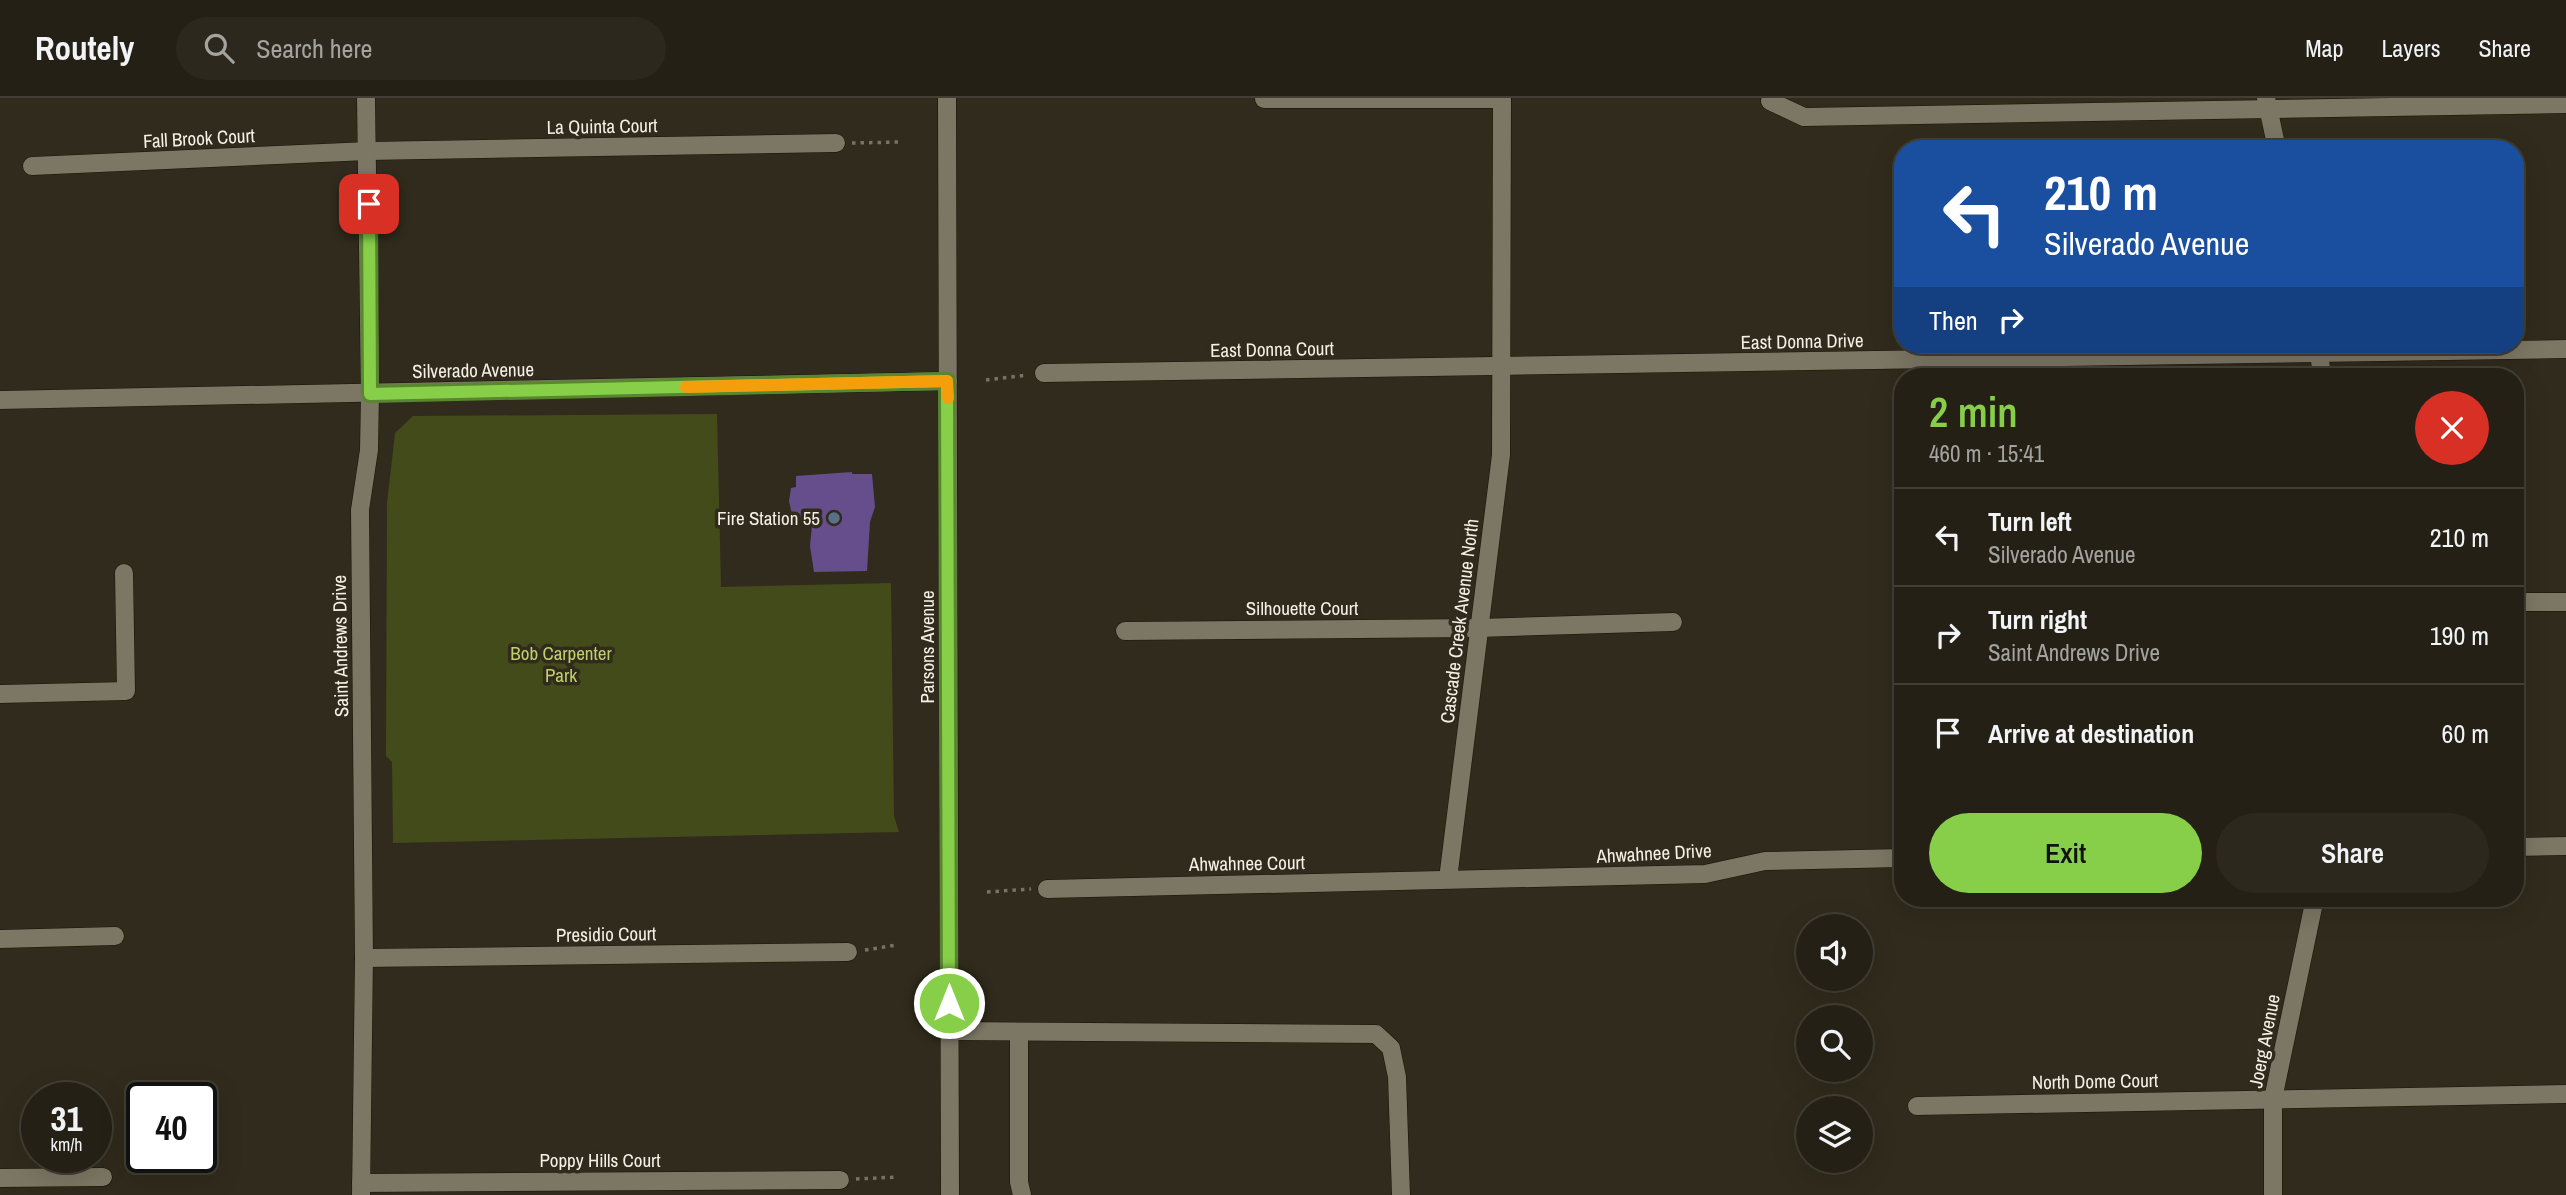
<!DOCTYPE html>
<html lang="en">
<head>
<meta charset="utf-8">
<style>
	:root { --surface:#242015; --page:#2c281e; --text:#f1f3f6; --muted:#a3a3a0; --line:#413e34; --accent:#88cf49 }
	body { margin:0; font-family:"Archivo Narrow",sans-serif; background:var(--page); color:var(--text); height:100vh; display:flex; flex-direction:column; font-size:26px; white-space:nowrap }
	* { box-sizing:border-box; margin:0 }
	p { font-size:23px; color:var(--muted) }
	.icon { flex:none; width:38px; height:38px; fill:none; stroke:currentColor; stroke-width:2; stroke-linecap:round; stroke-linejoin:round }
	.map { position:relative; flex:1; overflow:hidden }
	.panel { position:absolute; left:1894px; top:270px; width:630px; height:539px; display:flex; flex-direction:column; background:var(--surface); border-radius:28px; box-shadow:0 7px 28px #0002,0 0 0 2px var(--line) }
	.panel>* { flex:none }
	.guide { position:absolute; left:1894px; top:42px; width:630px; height:214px; border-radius:28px; box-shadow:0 7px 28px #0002,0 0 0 2px var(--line); background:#1a4fa0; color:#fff; overflow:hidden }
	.controls { position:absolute; left:1796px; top:816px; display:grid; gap:14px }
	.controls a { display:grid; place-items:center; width:77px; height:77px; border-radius:50%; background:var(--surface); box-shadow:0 7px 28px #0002,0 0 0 2px var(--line); font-size:35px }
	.speed { position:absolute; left:21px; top:984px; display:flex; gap:14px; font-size:35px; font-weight:700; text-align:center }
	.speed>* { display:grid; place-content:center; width:91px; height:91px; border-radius:50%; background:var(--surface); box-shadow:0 7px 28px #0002,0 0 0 2px var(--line); line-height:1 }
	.speed small { font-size:18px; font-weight:400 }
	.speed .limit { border:4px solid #111; border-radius:10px; background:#fff; color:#111 }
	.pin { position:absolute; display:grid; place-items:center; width:60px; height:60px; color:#fff; margin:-30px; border-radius:14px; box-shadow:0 4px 10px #0006 }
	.me { position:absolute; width:77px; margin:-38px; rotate:0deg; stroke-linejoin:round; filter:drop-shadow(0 0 5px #0008) }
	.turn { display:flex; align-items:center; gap:24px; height:147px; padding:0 35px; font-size:32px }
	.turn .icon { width:91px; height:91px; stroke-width:2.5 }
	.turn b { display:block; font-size:49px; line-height:60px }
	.then { display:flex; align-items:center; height:66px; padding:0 35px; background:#0003; gap:14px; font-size:26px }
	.round { display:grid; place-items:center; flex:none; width:74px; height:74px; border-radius:37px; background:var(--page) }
	.head { display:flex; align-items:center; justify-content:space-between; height:119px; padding:0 35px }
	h1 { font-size:42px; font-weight:600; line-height:52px; color:var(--accent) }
	.action { display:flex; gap:14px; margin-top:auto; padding:14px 35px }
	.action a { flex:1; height:80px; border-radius:42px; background:var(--accent); color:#111; font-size:28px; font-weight:600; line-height:80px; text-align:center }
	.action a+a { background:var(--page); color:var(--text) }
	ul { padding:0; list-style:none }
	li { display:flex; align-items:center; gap:21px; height:98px; padding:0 35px; border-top:2px solid var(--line) }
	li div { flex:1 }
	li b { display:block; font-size:26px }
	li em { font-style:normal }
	header { display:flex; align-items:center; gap:42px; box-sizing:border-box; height:98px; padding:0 35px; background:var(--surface); border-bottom:2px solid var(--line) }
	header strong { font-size:33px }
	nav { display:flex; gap:38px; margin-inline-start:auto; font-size:24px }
	.search { width:490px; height:63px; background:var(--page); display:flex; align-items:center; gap:18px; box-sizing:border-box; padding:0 24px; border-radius:38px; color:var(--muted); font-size:26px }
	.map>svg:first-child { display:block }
</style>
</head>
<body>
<header>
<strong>Routely</strong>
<div class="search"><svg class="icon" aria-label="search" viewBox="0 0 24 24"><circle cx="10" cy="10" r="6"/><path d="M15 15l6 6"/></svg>Search here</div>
<nav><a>Map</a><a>Layers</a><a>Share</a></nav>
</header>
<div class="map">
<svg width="2566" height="1097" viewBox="0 0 2566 1097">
	<rect width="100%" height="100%" fill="#302b1c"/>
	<polygon fill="#434b1b" points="717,316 721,489 891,485 894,718 899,734 393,745 392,664 386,658 387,405 395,335 413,318"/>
	<polygon fill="#664e8c" points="852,374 852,376 872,376 875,409 870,424 867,473 814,474 810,448 812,427 797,426 796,416 792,416 789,403 791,390 796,389 796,378"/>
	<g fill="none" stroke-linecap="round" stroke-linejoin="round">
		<g stroke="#181305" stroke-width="19">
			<g id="minor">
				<polyline points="947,0 950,1097"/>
				<polyline points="2266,0 2277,51"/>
				<polyline points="1264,1 1502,1"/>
				<polyline points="1770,3 1804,19 2566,6"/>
				<polyline points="32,68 368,53 836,45"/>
				<polyline points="2318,247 2322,278"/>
				<polyline points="1044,275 2566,251"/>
				<polyline points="0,302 948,283"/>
				<polyline points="2515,504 2566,504"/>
				<polyline points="1125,533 1479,530 1673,524"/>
				<polyline points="0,596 126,593 124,475"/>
				<polyline points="2515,749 2566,748"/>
				<polyline points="1448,781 1501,357 1502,0"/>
				<polyline points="1047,791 1705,776 1765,763 1902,760"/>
				<polyline points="0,841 115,838"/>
				<polyline points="364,860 848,854"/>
				<polyline points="949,933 1376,936 1391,950 1397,979 1401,1097"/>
				<polyline points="1019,934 1019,1084 1022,1097"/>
				<polyline points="1917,1008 2566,996"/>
				<polyline points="0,1080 103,1079"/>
				<polyline points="361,1085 840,1082"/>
				<polyline points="361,1097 364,860 360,412 369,352 370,296 366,0"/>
				<polyline points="2273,1097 2273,1001 2315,800"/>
			</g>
		</g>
		<g stroke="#777265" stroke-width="3.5" stroke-dasharray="3.5 5" stroke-linecap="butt">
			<polyline points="852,45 899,44"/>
			<polyline points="986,282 1028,277"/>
			<polyline points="987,794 1031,791"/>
			<polyline points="865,852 897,847"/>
			<polyline points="856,1081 898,1079"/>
		</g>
		<use href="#minor" stroke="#7c7664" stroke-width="18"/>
	</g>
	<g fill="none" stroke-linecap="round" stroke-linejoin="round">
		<g stroke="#58872f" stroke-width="18">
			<polyline id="route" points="369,106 370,296 947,283 949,905"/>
		</g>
		<use href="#route" stroke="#88cf49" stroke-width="12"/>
		<polyline stroke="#f59e0b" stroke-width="12" points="686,289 947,283 948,300"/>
	</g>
	<circle fill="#5c6f8a" stroke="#302b1c" stroke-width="2.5" cx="834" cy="420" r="7"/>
	<g text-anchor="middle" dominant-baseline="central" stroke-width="7" stroke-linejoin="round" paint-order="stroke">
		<g font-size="19" fill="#f4f0e6" stroke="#302b1c">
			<text transform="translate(602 28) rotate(-1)">La Quinta Court</text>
			<text transform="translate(199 40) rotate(-3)">Fall Brook Court</text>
			<text transform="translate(1802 243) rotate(-1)">East Donna Drive</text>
			<text transform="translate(1272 251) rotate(-1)">East Donna Court</text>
			<text transform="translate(473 272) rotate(-1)">Silverado Avenue</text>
			<text x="1302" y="510">Silhouette Court</text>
			<text transform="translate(1459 523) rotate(-83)">Cascade Creek Avenue North</text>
			<text transform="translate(340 548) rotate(-91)">Saint Andrews Drive</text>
			<text transform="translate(927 549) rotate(-90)">Parsons Avenue</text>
			<text transform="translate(1654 755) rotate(-3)">Ahwahnee Drive</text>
			<text transform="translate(1247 765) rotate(-1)">Ahwahnee Court</text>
			<text transform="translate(606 836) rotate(-1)">Presidio Court</text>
			<text transform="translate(2264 943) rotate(-79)">Joerg Avenue</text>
			<text transform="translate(2095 983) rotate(-1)">North Dome Court</text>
			<text x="600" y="1062">Poppy Hills Court</text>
		</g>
		<g font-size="19" fill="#f4f0e6" stroke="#302b1c" text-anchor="end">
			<text x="820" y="420">Fire Station 55</text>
		</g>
		<g font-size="19" fill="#bfd16b" stroke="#302b1c">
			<text x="561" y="555">Bob Carpenter<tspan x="561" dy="22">Park</tspan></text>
		</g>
	</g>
</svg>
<div class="controls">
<a><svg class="icon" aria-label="sound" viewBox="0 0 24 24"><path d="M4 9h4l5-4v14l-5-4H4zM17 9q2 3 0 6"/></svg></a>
<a><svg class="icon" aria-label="search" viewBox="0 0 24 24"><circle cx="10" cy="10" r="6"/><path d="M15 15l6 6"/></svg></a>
<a><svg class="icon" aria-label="layers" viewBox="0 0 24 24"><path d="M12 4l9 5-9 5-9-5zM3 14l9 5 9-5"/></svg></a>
</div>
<div class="speed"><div>31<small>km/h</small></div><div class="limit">40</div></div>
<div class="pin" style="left:369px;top:106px;background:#d93025"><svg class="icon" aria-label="arrive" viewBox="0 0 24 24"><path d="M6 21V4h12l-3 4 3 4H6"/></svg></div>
<svg class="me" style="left:949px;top:905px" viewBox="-20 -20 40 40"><circle r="17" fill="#88cf49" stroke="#fff" stroke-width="3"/><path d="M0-11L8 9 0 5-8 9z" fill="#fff"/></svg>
<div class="guide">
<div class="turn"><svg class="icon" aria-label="left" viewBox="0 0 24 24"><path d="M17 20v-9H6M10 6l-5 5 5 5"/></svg><div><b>210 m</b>Silverado Avenue</div></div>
<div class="then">Then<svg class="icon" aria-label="right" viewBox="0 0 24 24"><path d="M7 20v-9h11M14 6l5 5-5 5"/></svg></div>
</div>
<section class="panel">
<div class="head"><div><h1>2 min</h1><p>460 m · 15:41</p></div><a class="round" style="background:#d93025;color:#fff"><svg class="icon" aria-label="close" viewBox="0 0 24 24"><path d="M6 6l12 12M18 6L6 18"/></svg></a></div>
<ul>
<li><svg class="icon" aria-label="left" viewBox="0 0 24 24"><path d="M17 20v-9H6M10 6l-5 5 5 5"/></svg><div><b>Turn left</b><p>Silverado Avenue</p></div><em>210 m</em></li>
<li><svg class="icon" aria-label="right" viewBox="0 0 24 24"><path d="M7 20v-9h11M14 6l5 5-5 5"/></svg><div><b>Turn right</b><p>Saint Andrews Drive</p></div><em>190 m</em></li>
<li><svg class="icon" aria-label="arrive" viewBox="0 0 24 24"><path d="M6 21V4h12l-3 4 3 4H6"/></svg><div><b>Arrive at destination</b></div><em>60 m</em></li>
</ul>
<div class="action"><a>Exit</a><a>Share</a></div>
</section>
</div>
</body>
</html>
